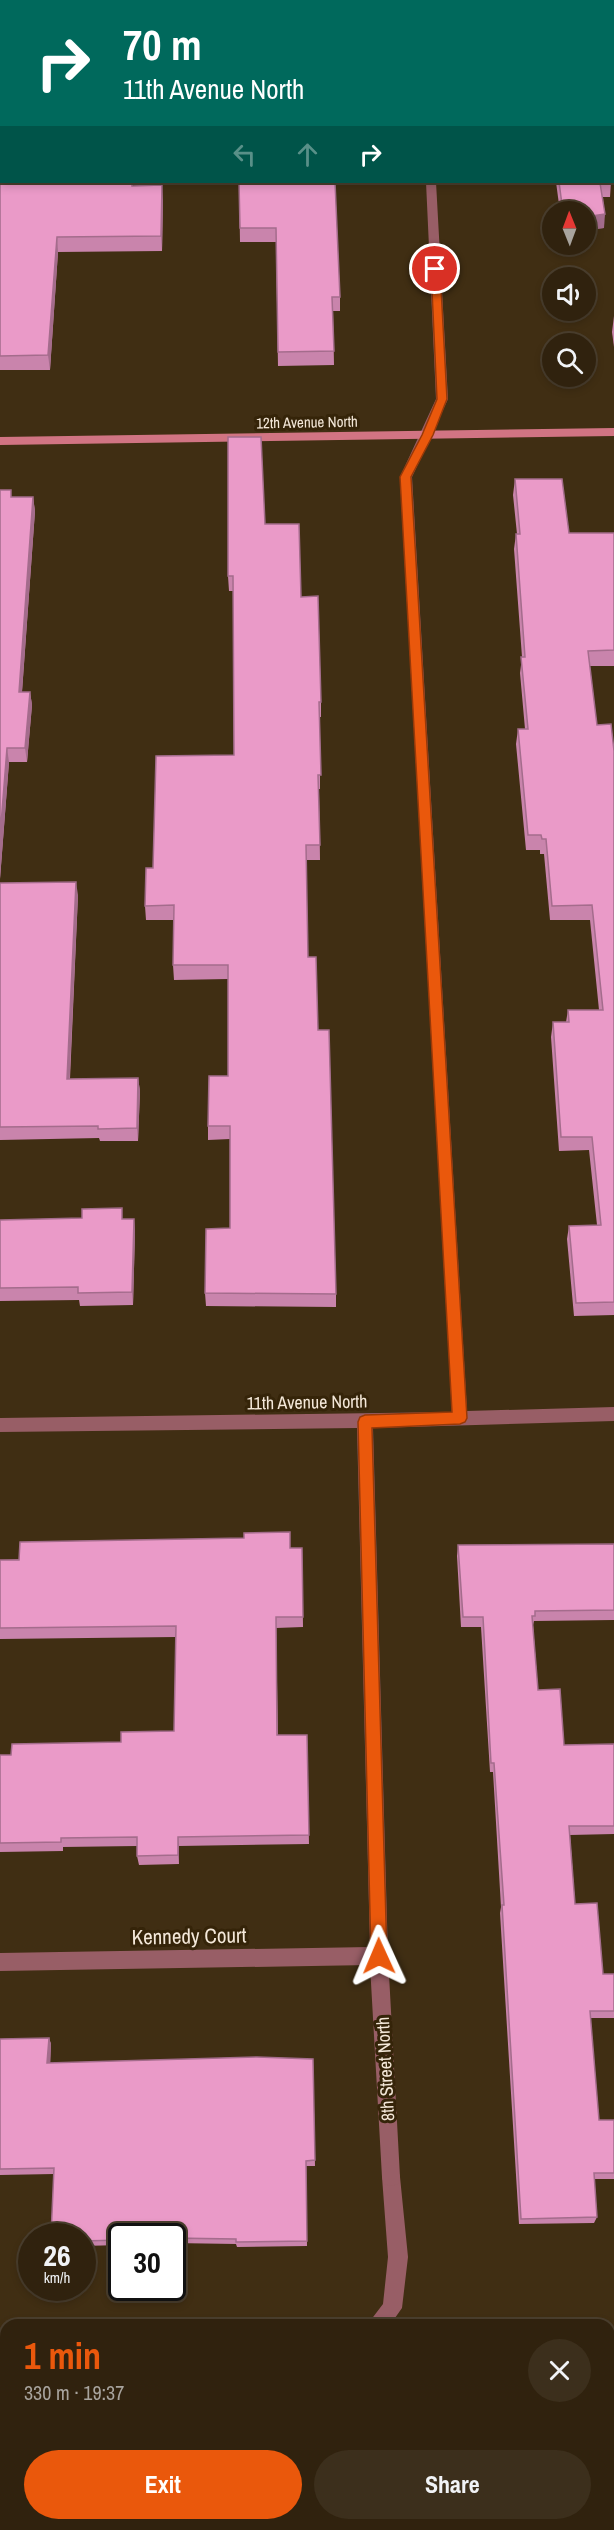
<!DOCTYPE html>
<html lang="en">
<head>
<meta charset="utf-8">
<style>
	:root { --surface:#30220e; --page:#3c2f1c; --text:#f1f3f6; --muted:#a8a49e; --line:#4b3f2e; --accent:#ea580c }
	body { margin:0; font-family:"Archivo Narrow",sans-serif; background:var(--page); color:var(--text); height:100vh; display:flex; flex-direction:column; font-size:22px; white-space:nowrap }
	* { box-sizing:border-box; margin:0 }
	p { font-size:20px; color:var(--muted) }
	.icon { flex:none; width:33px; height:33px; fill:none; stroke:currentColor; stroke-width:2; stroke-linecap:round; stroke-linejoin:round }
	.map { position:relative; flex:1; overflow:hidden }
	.details { position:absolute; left:0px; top:2319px; width:615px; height:212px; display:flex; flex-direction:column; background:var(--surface); border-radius:18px 18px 0 0; box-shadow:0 3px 9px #0003,0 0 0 2px var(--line) }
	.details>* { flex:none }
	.top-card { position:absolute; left:0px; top:0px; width:615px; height:183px; box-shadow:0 3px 9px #0003,0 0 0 2px var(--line); background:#00695c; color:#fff; overflow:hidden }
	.needle { width:39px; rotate:359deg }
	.controls { position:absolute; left:542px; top:201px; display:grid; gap:12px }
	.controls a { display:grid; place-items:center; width:54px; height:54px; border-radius:50%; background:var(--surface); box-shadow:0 3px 9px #0003,0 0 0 2px var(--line); font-size:30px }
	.speed { position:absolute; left:18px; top:2223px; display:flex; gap:12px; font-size:30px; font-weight:700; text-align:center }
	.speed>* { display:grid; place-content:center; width:78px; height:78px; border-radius:50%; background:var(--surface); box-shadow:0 3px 9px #0003,0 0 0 2px var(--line); line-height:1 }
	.speed small { font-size:15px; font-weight:400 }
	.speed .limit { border:3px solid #111; border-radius:9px; background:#fff; color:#111 }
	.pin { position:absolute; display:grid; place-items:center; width:51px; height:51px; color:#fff; margin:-26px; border:3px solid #fff; border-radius:50%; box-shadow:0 2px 6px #0007 }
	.me { position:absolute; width:66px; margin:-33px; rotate:359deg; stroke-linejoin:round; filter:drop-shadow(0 0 4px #0008) }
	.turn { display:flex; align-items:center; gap:21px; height:126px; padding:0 24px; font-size:27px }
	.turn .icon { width:78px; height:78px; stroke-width:2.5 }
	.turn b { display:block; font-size:42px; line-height:51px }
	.lanes { display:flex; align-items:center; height:57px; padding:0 24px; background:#0003; justify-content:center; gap:30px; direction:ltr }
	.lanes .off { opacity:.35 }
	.round { display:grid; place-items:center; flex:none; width:63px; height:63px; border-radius:32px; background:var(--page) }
	.headline { display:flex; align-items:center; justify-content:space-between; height:102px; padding:0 24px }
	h1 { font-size:36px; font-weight:700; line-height:45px; color:var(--accent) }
	.action { display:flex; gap:12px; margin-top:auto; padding:12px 24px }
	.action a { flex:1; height:69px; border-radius:36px; background:var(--accent); color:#fff; font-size:24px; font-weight:700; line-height:69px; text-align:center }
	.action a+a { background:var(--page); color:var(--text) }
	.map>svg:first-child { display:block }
</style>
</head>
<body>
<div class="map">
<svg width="614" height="2530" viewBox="0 0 614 2530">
	<rect width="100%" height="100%" fill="#402e13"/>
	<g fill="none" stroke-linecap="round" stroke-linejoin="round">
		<g fill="#985e66" fill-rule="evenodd">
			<polygon points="391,2168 398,2170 400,2177 408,2257 402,2308 390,2325 367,2325 383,2304 388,2257 382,2177 384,2170"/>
			<polygon points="61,2524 81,2524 80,2530 60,2530"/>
			<polygon points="334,2524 354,2524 353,2530 333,2530"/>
		</g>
		<g fill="#985e66" fill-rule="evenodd">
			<polygon points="417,0 427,0 428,2 418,2"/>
			<polygon points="426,182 436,182 448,399 412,477 467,1411 614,1407 614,1421 373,1428 388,1956 400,2177 398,2184 391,2186 384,2184 382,2177 370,1965 0,1971 0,1953 370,1947 357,1428 0,1432 0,1418 452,1412 400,477 436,399"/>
		</g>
		<polygon fill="#d17483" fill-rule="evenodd" points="614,428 614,436 0,445 0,437"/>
	</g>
	<g fill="#c984ac">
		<polygon points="0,0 2,182 133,182 133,186 163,200 162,251 58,252 50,370 0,370"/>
		<polygon points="239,182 340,297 340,311 333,311 334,365 278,366 276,242 240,242"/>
		<polygon points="556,182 611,182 610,197 603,197 604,228 585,230 585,212 560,212"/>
		<polygon points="614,316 614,347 612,332"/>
		<polygon points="515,479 569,533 614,533 614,666 589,666 597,725 614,751 614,1315 574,1316 567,1239 569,1226 597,1225 589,1150 559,1151 551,1037 553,1022 566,1022 568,1010 599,1010 590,920 550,920 544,854 540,854 540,850 526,850 516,744 518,729 525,729 520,673 522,657 514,549 516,534 517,534 513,495"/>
		<polygon points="0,490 12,497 33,497 35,511 22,692 30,692 32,705 27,762 9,762 0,879"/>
		<polygon points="265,524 301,597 321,702 321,717 320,717 320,789 319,789 320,860 306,860 308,957 318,1030 336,1294 336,1307 206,1306 205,1293 230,1228 230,1139 208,1140 208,1126 228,1076 228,979 174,980 173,965 174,920 146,920 145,906 153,868 234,755 233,591 229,591 228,576"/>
		<polygon points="0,883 78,895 70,1079 138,1078 140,1091 138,1141 100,1141 99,1138 0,1140"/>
		<polygon points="134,1219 135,1233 133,1305 80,1306 79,1300 0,1301 0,1220"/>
		<polygon points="614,1544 614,1620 534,1621 533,1625 538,1690 564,1745 614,1744 614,1834 570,1835 575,1904 603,1974 614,1974 614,2018 590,2018 599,2120 614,2120 614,2179 594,2179 597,2217 594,2223 519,2224 500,1913 501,1907 493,1772 490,1772 481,1627 461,1627 457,1556 458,1545"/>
		<polygon points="302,1548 303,1627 276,1628 278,1735 307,1735 309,1844 179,1846 179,1864 139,1865 137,1856 137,1846 63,1847 63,1851 0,1852 0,1755 11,1755 121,1742 174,1731 176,1637 0,1639 0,1560"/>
		<polygon points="49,2038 51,2044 50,2063 313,2059 315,2166 306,2166 307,2246 237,2247 236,2244 172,2243 172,2236 122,2236 122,2245 82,2246 82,2236 54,2174 0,2175 0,2039"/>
		<polygon points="464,2524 609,2524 614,2530 464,2530"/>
	</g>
	<g fill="#a46c8c">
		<polygon points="162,185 163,200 162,251 161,236"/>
		<polygon points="605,214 604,228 585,230 585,217"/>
		<polygon points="57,237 58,252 50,370 48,355"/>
		<polygon points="33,497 35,511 21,705 19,692"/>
		<polygon points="30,692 32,705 27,762 25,748"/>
		<polygon points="7,748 9,762 0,879 0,837"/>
		<polygon points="76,882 78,895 69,1092 67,1079"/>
		<polygon points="138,1078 140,1091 138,1141 137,1128"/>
		<polygon points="134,1219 135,1233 133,1305 132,1292"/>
		<polygon points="178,1837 179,1846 179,1864 178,1855"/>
		<polygon points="49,2038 51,2044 50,2070 47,2063"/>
		<rect x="28" y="2524" width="4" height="6"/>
	</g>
	<g fill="#ea9ac8" stroke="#a46c8c" stroke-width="1.5">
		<polygon points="0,0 60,0 60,2 2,2 2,182 132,182 132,186 162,185 161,236 57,237 48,355 0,356"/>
		<rect x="247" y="0" width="78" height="2"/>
		<polygon points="535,0 614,0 614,51 614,2 536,2"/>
		<polygon points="239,182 335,182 340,297 332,297 334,351 278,352 276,228 240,228"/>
		<polygon points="559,182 611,182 612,183 600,183 605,214 585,217 585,212 563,212"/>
		<polygon points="228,437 261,437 265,524 299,524 301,597 318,596 321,702 319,702 321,775 318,775 320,845 306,845 308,957 316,957 318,1030 329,1030 336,1294 205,1293 206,1229 230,1228 230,1126 208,1126 209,1076 228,1076 228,965 173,965 174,905 145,906 146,868 153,868 156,756 234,755 233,576 228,576"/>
		<polygon points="515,479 562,479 569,533 614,533 614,650 588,651 597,725 611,724 614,751 614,1302 576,1303 569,1226 601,1225 592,1137 561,1137 553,1022 569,1022 568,1010 603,1010 592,905 552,906 546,839 542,839 541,835 528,835 518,729 528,729 521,657 525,657 516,534 520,534"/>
		<polygon points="0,490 11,490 11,497 33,497 19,692 30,692 25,748 7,748 0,837"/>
		<polygon points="76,882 67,1079 138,1078 137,1128 98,1129 98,1126 0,1127 0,883"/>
		<polygon points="122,1208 122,1219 134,1219 132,1292 78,1293 78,1287 0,1288 0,1220 82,1218 82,1209"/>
		<polygon points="290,1532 290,1548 302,1548 303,1617 276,1617 277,1735 307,1735 309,1835 178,1837 178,1855 137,1856 137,1837 61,1838 61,1842 0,1843 0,1755 11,1755 12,1744 121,1742 121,1732 174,1731 176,1626 0,1628 0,1560 19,1560 20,1542 244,1538 244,1533"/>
		<polygon points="614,1544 614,1610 535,1611 535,1616 532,1616 538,1690 560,1689 564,1745 614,1744 614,1826 569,1826 575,1904 597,1903 603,1974 614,1974 614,2011 590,2011 599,2120 614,2120 614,2173 594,2173 597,2217 521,2219 502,1905 504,1905 494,1763 491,1763 483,1617 463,1617 458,1545"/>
		<polygon points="49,2038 47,2063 257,2057 313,2059 315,2160 306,2161 307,2241 236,2242 236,2239 172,2238 172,2236 122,2236 122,2240 82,2241 82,2236 51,2236 54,2168 0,2169 0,2039"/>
		<polygon points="609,2366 614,2366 614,2530 467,2530 467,2524 609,2524"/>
		<polygon points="0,2479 6,2479 6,2524 28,2524 28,2530 0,2530"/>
		<polygon points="238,2524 313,2524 314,2530 238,2530"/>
	</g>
	<polygon fill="#ea580c" stroke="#983908" stroke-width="1.5" points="435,266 440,269 447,399 433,435 411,477 467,1418 465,1422 460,1424 372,1428 387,1956 385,1961 379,1964 373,1961 371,1956 358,1422 360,1417 365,1415 452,1412 400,477 422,435 437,399 431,269"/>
	<g text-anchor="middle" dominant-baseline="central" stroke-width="6" stroke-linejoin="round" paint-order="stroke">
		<g font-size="15" fill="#f4e8d9" stroke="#352409">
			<text transform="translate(307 422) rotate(-1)">12th Avenue North</text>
		</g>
		<g font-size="18" fill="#f4e8d9" stroke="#352409">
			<text transform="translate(307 1402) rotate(-1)">11th Avenue North</text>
			<text transform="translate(385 2069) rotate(-93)">8th Street North</text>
		</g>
		<g font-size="21" fill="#f4e8d9" stroke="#352409">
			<text transform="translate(189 1936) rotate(-1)">Kennedy Court</text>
		</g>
	</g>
</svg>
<div class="controls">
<a><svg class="needle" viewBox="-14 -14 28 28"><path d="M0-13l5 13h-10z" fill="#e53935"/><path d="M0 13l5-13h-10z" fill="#a8a49e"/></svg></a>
<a><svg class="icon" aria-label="sound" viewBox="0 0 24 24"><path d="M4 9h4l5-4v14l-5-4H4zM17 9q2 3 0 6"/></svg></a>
<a><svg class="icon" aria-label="search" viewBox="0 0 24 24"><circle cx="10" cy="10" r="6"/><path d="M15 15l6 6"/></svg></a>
</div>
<div class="speed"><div>26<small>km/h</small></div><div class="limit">30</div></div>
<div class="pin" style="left:435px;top:269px;background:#d93025"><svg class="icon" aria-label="arrive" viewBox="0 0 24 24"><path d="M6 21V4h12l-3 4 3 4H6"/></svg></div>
<svg class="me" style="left:379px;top:1956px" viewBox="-20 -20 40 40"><path d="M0-17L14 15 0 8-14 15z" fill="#ea580c" stroke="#fff" stroke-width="4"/></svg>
<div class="top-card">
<div class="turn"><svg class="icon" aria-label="right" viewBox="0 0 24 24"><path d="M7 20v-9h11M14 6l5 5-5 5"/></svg><div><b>70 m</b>11th Avenue North</div></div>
<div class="lanes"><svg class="icon off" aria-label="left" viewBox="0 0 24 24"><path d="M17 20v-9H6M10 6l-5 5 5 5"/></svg><svg class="icon off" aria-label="ahead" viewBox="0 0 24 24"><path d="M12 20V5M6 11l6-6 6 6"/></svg><svg class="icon" aria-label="right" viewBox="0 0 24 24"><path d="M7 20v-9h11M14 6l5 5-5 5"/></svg></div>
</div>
<section class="details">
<div class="headline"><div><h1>1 min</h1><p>330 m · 19:37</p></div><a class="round"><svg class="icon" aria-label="close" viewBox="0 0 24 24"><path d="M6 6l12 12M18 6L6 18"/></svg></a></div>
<div class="action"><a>Exit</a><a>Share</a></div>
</section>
</div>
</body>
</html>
